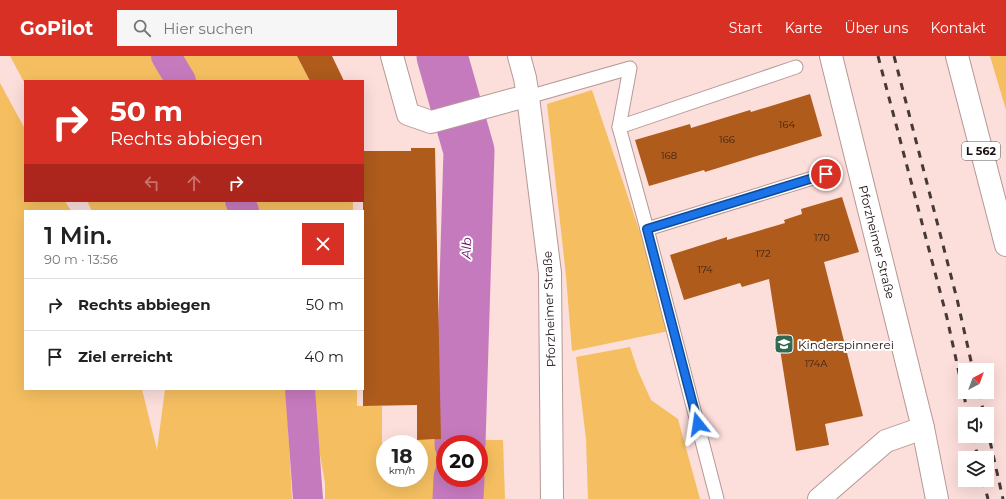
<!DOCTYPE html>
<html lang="de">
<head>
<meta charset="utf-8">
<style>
	:root { --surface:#fff; --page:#f6f6f6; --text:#222; --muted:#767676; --line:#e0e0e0; --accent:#d93025 }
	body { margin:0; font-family:Montserrat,sans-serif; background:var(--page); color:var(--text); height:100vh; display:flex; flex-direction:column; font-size:15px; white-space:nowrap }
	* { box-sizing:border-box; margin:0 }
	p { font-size:13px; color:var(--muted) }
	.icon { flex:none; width:22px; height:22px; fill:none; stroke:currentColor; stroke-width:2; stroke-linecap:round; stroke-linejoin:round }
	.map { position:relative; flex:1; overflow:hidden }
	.sheet { position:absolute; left:24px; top:154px; width:340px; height:180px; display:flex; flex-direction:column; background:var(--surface); border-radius:0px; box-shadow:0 4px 16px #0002 }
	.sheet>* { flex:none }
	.hud { position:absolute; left:24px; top:24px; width:340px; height:122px; border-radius:0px; box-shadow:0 4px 16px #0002; background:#d93025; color:#fff; overflow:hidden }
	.needle { width:26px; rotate:41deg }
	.buttons { position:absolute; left:958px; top:307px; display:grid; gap:8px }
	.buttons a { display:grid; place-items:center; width:36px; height:36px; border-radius:0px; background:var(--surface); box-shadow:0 4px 16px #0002; font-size:20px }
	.speed { position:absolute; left:376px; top:379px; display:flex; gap:8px; font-size:20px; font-weight:700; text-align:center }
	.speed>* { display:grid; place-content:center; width:52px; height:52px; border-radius:50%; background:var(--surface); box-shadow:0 4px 16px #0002; line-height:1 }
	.speed small { font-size:10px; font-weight:400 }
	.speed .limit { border:6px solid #d22; background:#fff; color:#111 }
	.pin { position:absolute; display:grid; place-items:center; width:34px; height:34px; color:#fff; margin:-17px; border:2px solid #fff; border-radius:50%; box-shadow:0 1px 4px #0007 }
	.me { position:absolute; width:44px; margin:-22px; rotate:345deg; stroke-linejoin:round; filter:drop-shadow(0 0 3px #0008) }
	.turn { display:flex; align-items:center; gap:14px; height:84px; padding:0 20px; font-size:18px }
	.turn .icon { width:52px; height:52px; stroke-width:2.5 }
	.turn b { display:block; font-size:28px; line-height:34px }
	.lanes { display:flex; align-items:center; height:38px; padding:0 20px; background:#0003; justify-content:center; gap:20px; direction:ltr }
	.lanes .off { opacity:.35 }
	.round { display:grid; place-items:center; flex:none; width:42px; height:42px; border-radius:0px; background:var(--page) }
	.overview { display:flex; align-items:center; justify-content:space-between; height:68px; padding:0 20px }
	h1 { font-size:24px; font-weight:600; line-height:30px }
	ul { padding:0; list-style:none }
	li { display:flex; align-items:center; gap:12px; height:52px; padding:0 20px; border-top:1px solid var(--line) }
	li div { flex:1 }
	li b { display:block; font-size:15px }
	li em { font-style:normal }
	header { display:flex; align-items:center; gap:24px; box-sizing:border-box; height:56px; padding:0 20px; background:var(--accent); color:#fff }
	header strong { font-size:19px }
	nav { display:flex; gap:22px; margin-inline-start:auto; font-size:14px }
	.search { width:280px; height:36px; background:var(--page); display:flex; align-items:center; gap:10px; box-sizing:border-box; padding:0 14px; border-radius:0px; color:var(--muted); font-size:15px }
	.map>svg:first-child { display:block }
</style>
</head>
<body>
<header>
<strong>GoPilot</strong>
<div class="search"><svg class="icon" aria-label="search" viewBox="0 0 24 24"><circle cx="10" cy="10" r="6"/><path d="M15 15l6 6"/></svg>Hier suchen</div>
<nav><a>Start</a><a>Karte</a><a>Über uns</a><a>Kontakt</a></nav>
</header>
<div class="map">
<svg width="1006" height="443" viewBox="0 0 1006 443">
	<rect width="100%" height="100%" fill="#fcdedb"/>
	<g fill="#f5bf61" fill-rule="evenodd">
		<polygon points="10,0 152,0 166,25 25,25 25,28"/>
		<polygon points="180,0 297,0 310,25 193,25"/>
		<polygon points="990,0 1006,0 1006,54"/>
		<polygon points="0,27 25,73 25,145 65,145 71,155 25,155 25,333 142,333 157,394 165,333 286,333 292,443 0,443"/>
		<polygon points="592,34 653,215 669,275 572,295 566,220 547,48"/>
		<polygon points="87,145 224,145 228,155 92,155"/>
		<polygon points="250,145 353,145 353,155 254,155"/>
		<polygon points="630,291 638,315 651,344 678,363 700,443 588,443 586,383 576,301"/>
		<path d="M308,333H357V350H382V389L385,388V422H419V388H388L417,384H503L505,443H325V427ZM445,388H479V422H445Z"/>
	</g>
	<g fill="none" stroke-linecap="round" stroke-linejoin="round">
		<g stroke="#c67abe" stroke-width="30">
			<polyline points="166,0 181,25"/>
			<polyline points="240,145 244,155"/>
			<polyline points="300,333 308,443"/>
		</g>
		<g stroke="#c67abe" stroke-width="51">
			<polyline points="442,0 469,95 460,388"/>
			<polyline points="458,443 459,422"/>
		</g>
	</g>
	<g fill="#ae5b1c">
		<polygon points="297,0 332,0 344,25 310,25"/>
		<polygon points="810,38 822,80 705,116 704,114 649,130 635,84 690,68 691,72 750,54 751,56"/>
		<polygon points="411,92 435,92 441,383 417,384 417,349 363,350 363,95 411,95"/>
		<polygon points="842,141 859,196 824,206 863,360 825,368 829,389 796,395 769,223 742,231 740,227 684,244 670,199 727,181 727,184 785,167 784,164 802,158 801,153"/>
	</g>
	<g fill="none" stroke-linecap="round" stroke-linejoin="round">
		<g stroke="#b59895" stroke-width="15">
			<g id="service">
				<polyline points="528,41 630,12 619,71 647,173 717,443"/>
				<polyline points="619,71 796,11"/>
				<polyline points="647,173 826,118"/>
			</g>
		</g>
		<g stroke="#b59895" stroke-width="24">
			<g id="minor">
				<polyline points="392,0 408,58 431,66 515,43 528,41"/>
				<polyline points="519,0 525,22 528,41 550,217 552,443"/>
				<polyline points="831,0 923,372 937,443"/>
				<polyline points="819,443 886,385 923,372"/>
			</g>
		</g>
		<g stroke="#b59895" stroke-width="24">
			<polyline id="primary" points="957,0 1006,189"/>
		</g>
		<use href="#service" stroke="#fff" stroke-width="13"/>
		<use href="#minor" stroke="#fff" stroke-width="22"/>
		<use href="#primary" stroke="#fff" stroke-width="22"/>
		<g stroke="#473938" stroke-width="3" stroke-dasharray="7 7" stroke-linecap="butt">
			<polyline points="878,0 947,262 968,358"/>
			<polyline points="894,0 957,243 973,314"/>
			<polyline points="979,336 984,358"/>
			<polyline points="987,372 1003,443"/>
			<polyline points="973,380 978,402"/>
			<polyline points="983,424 988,443"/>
		</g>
	</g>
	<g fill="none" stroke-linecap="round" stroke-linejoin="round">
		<g stroke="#114b97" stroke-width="10">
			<polyline id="route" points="698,368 647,173 826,118"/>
		</g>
		<use href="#route" stroke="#1a73e8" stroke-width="7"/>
	</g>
	<defs>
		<g id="school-square" transform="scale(1)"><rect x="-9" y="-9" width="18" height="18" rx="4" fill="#336950" stroke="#fff"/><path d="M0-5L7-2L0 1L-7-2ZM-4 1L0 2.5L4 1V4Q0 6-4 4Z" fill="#fff"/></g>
	</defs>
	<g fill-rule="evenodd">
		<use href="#school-square" x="784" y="288"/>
	</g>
	<g text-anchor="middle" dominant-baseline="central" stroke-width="4" stroke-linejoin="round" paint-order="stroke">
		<g font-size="10" fill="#3f2312">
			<text x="787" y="68">164</text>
			<text x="727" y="83">166</text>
			<text x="669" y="99">168</text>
			<text x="822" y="181">170</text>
			<text x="763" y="197">172</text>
			<text x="705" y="213">174</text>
			<text x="816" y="307">174A</text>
		</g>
		<rect fill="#fff" stroke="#5f5857" stroke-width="1" x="962" y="86" width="38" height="18" rx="3"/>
		<g font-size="11" font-weight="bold" fill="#1a100f">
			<text x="981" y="95">L 562</text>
		</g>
		<g font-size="12" fill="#1a100f" stroke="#fff">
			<text transform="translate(877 186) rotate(76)">Pforzheimer Straße</text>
			<text transform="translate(549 253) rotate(-92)">Pforzheimer Straße</text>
		</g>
		<g font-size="12" fill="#1a100f" stroke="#fff" text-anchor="start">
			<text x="798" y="288">Kinderspinnerei</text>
		</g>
		<g font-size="13" font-style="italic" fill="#6c0b67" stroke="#fff">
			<text transform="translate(466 192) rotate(-88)">Alb</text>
		</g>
	</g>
</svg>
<div class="buttons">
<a><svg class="needle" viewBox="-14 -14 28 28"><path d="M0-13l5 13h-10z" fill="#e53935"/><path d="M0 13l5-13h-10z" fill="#767676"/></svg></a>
<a><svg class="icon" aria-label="sound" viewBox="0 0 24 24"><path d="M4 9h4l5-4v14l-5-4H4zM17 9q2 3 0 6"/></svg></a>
<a><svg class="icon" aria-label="layers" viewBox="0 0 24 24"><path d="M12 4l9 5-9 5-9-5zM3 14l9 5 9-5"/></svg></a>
</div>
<div class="speed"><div>18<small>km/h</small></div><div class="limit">20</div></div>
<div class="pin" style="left:826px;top:118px;background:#d93025"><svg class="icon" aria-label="arrive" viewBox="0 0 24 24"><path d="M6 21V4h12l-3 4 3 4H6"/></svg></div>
<svg class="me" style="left:698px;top:368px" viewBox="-20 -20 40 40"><path d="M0-17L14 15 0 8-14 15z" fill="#1a73e8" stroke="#fff" stroke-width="4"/></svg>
<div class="hud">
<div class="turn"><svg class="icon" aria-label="right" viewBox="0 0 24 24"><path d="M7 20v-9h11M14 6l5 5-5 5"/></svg><div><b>50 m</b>Rechts abbiegen</div></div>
<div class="lanes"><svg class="icon off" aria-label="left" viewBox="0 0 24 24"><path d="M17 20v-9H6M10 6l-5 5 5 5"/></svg><svg class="icon off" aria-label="ahead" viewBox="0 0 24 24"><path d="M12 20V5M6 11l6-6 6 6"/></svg><svg class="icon" aria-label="right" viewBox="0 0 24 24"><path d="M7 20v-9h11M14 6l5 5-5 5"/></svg></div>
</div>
<section class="sheet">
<div class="overview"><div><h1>1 Min.</h1><p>90 m · 13:56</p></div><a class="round" style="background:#d93025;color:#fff"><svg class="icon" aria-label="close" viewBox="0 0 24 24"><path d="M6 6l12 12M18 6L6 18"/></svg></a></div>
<ul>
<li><svg class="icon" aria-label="right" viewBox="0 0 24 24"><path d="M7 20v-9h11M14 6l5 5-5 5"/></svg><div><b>Rechts abbiegen</b></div><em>50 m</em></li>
<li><svg class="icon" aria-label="arrive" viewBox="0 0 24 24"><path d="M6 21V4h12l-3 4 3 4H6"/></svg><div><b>Ziel erreicht</b></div><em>40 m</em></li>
</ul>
</section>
</div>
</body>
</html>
